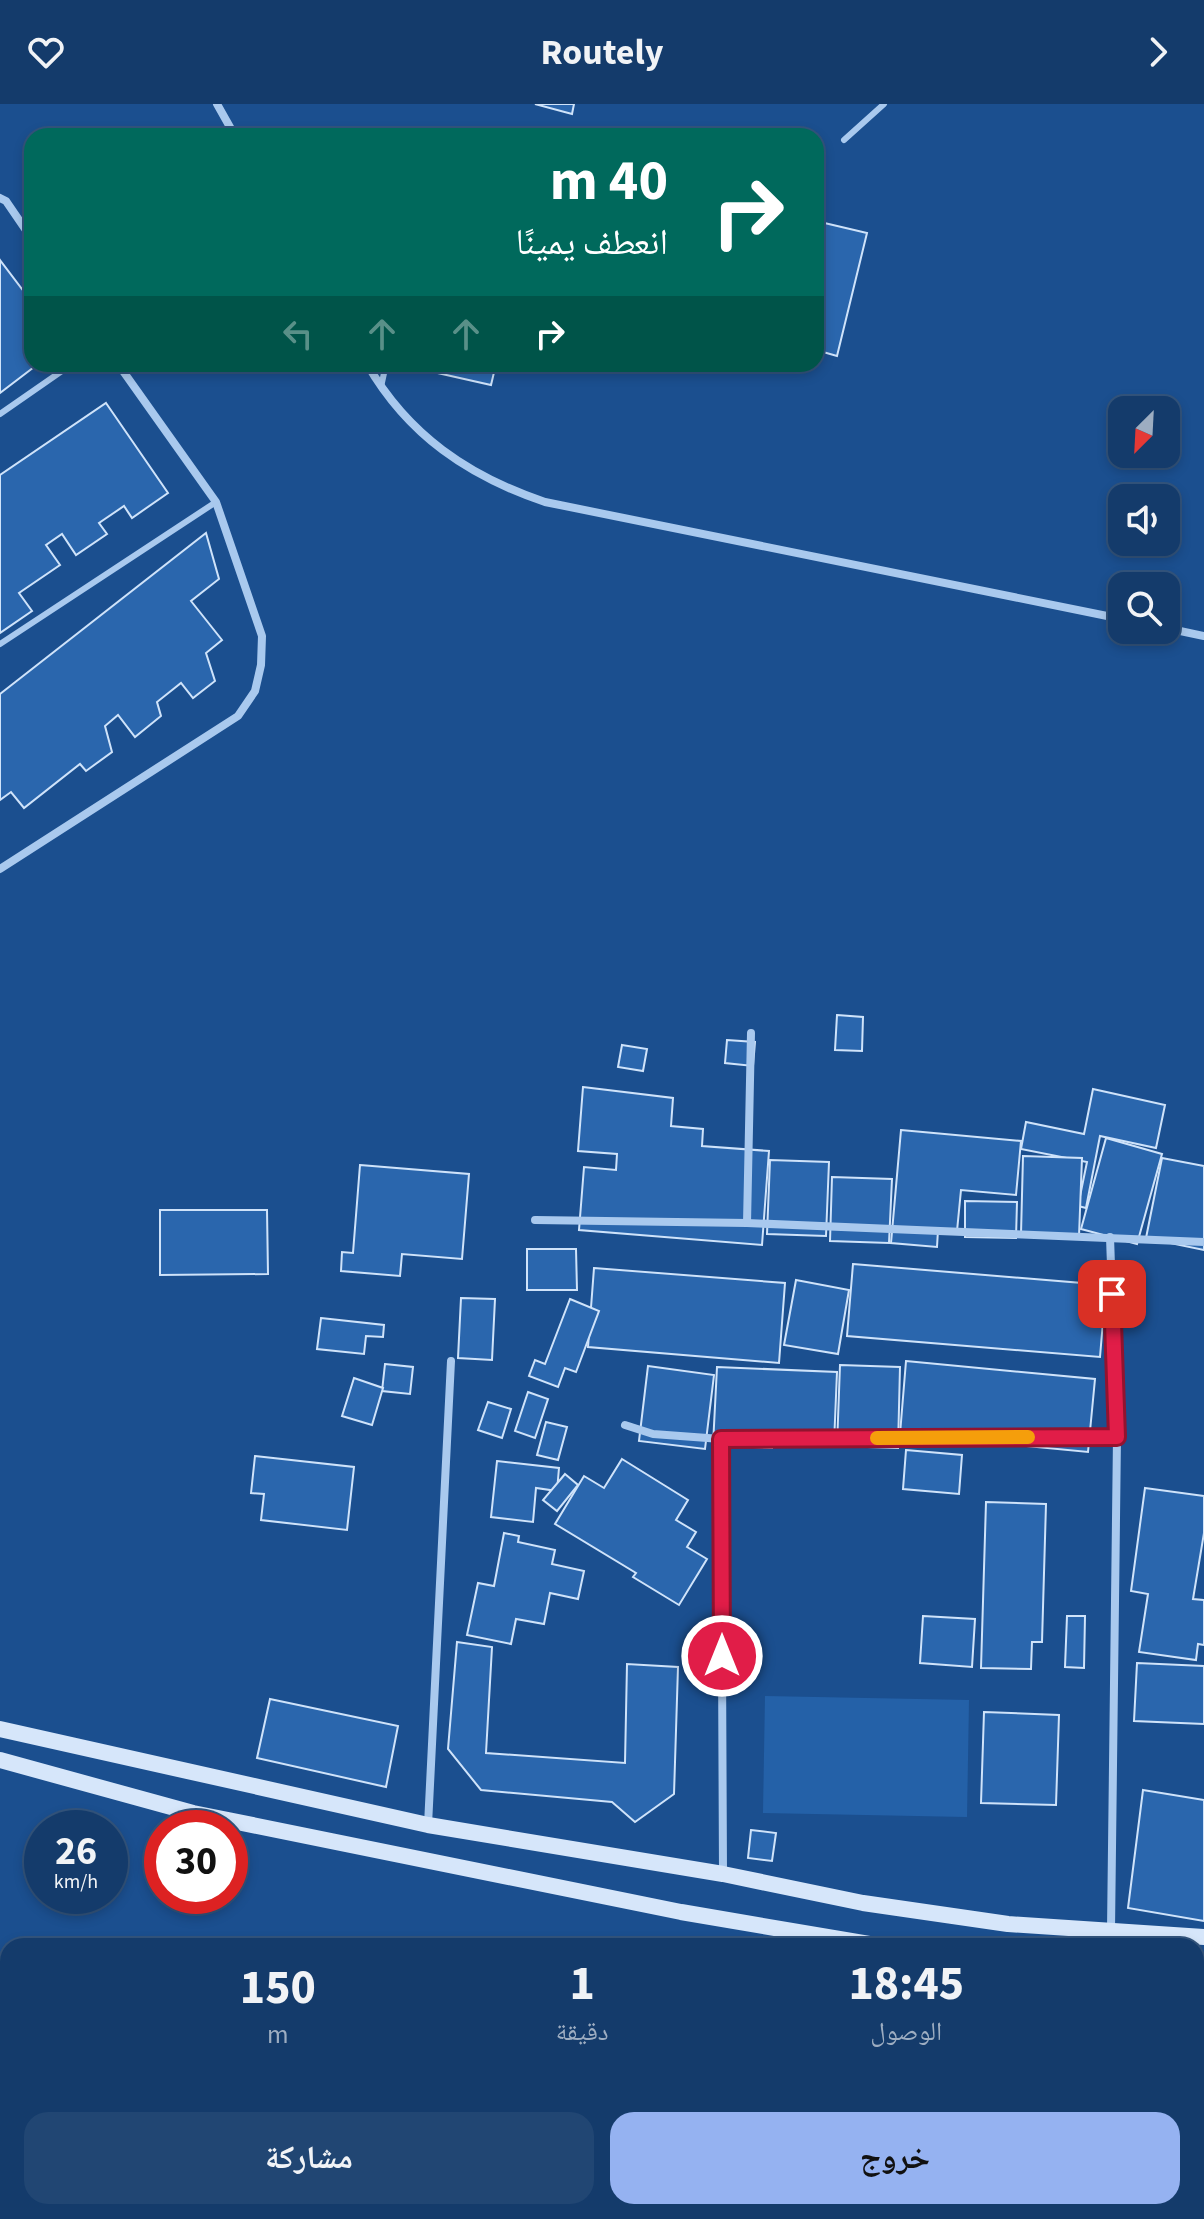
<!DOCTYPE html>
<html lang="ar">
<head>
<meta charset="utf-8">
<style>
	:root { --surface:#143b6b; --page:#214673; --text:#f1f3f6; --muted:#9dadc1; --line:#33557e; --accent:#95b2f1 }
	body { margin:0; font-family:"Source Sans 3","Noto Naskh Arabic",sans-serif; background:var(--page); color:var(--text); direction:rtl; height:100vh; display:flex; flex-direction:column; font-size:30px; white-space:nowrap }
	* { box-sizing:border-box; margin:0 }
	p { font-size:26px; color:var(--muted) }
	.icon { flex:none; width:44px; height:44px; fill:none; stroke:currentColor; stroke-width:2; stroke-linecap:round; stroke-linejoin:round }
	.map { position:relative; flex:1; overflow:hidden; direction:ltr }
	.sheet { position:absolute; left:0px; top:1834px; width:1204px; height:282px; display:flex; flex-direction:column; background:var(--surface); border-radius:24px 24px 0 0; box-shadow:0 4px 12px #0003,0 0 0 2px var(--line); direction:rtl }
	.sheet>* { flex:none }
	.top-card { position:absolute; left:24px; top:24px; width:800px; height:244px; border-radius:24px; box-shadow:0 4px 12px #0003,0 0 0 2px var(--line); direction:rtl; background:#00695c; color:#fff; overflow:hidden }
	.needle { width:52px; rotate:204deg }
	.controls { position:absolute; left:1108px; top:292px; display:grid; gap:16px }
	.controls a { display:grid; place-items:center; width:72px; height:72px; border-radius:16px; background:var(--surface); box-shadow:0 4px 12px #0003,0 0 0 2px var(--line); font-size:40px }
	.speed { position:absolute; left:24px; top:1706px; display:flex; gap:16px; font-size:40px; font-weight:700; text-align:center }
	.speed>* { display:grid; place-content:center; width:104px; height:104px; border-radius:50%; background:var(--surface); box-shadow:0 4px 12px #0003,0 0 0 2px var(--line); line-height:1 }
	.speed small { font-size:20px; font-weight:400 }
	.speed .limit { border:12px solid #d22; background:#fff; color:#111 }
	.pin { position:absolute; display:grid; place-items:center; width:68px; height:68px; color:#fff; margin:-34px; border-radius:16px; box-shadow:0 4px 12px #0006 }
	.me { position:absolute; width:88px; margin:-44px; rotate:0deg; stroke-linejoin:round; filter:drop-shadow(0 0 6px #0008) }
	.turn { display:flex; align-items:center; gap:28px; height:168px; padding:0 24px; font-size:36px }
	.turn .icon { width:104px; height:104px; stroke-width:2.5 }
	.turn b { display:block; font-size:56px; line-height:68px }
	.lanes { display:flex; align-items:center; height:76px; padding:0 24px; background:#0003; justify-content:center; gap:40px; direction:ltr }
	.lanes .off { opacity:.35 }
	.eta { display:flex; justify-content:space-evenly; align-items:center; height:136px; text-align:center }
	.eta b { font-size:48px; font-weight:700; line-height:56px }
	.action { display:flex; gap:16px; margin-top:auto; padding:16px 24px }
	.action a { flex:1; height:92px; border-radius:24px; background:var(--accent); color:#111; font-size:32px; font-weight:700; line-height:92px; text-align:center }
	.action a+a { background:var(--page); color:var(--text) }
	header { display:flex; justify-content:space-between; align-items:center; height:104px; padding:0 24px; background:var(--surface); font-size:36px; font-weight:700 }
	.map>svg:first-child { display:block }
</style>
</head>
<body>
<header><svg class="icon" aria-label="forward" viewBox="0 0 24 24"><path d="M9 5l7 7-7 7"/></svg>Routely<svg class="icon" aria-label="heart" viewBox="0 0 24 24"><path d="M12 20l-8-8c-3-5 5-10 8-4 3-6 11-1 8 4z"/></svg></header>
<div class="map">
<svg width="1204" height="2115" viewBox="0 0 1204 2115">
	<rect width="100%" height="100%" fill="#1b4f8f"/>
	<polygon fill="#2461a8" points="765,1592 969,1596 967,1713 763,1709"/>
	<g fill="#2a66ad" stroke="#cfe3fa" stroke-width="2">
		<polygon points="535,0 574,0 572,10"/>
		<polygon points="816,117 867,129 837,252 816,246"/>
		<polygon points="0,156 25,189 32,186 32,260 38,260 0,289"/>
		<polygon points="435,260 496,260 491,281 433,268"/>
		<polygon points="106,299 168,389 132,414 124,402 99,419 107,430 76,451 62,430 46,441 60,461 19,489 32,507 0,529 0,371"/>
		<polygon points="206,429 219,475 191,497 222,536 206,549 215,577 193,594 181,579 157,598 161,612 135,633 118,611 105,622 112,648 86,667 80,660 24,704 11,688 0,696 0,590"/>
		<polygon points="837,911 863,913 862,947 835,946"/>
		<polygon points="727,936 755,938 753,962 725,959"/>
		<polygon points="622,941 647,945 643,967 618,963"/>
		<polygon points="583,983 673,994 671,1022 703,1025 702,1042 769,1047 762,1141 579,1126 584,1063 616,1066 617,1050 578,1047"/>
		<polygon points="1093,985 1165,1001 1156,1044 1100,1032 1086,1104 1078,1102 1087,1058 1021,1045 1026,1018 1084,1030"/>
		<polygon points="901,1026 1021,1037 1016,1091 961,1086 957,1127 938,1126 937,1143 891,1139"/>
		<polygon points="1106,1034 1162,1050 1137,1140 1081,1125"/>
		<polygon points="1023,1052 1082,1054 1079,1132 1021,1130"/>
		<polygon points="1162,1054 1204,1062 1204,1146 1146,1134"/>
		<polygon points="770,1056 829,1058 826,1132 767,1130"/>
		<polygon points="360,1061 469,1070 462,1155 402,1150 400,1172 341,1167 342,1148 353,1149"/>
		<polygon points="832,1073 892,1075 889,1139 830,1137"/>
		<polygon points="965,1097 1017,1098 1016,1134 965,1133"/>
		<polygon points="160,1106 267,1106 268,1170 160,1171"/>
		<polygon points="527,1145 576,1145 577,1186 527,1186"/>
		<polygon points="853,1160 1106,1181 1100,1253 847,1232"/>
		<polygon points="594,1164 785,1179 779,1259 588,1243"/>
		<polygon points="796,1176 849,1186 838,1250 784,1241"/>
		<polygon points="461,1194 495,1195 492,1256 458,1254"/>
		<polygon points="570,1195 599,1207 576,1268 565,1264 558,1283 529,1272 535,1256 545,1260"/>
		<polygon points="321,1214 384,1221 383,1233 366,1232 364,1250 317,1245"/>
		<polygon points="906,1257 1095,1275 1088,1348 900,1330"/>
		<polygon points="385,1260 413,1263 410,1290 382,1287"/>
		<polygon points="840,1261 900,1263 898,1344 837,1342"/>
		<polygon points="648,1262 714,1271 705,1345 639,1337"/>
		<polygon points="717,1263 837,1268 834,1340 772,1337 772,1344 713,1341"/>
		<polygon points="354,1274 383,1284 372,1321 342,1312"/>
		<polygon points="528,1288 548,1295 535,1334 515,1327"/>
		<polygon points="488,1298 511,1305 502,1334 478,1326"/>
		<polygon points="546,1318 567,1323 558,1356 537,1351"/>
		<polygon points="906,1346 962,1351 959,1390 903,1385"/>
		<polygon points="255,1352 354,1363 347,1426 261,1416 264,1390 251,1389"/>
		<polygon points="622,1355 688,1396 676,1416 696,1428 687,1443 707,1455 679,1501 633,1473 636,1469 555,1420 584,1372 604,1384"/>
		<polygon points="497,1357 559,1364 557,1387 536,1384 533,1418 491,1413"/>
		<polygon points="565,1370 578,1381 557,1407 543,1396"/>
		<polygon points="1145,1384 1204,1392 1204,1429 1193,1495 1204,1496 1204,1541 1198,1540 1196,1556 1139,1548 1148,1490 1131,1487"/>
		<polygon points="986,1398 1046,1400 1042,1538 1032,1538 1031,1565 981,1564"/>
		<polygon points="504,1429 519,1432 518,1438 555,1446 552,1460 584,1467 578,1495 550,1489 544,1520 516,1515 511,1540 467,1531 478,1479 494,1482"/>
		<polygon points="923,1512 975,1515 972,1563 920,1559"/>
		<polygon points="1067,1512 1085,1512 1084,1564 1065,1563"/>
		<polygon points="457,1538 492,1543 486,1649 625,1659 627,1560 678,1563 674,1690 635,1718 612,1698 481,1686 448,1645"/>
		<polygon points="1137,1559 1204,1562 1204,1620 1134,1617"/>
		<polygon points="270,1595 398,1622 386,1683 257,1654"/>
		<polygon points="984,1608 1059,1611 1056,1701 981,1699"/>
		<polygon points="1143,1686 1204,1696 1204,1817 1128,1804"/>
		<polygon points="751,1726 776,1729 772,1757 748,1754"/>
		<polygon points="1196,1966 1204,1966 1204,2011 1196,2010"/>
		<polygon points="1196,2042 1204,2043 1204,2076 1196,2075"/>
	</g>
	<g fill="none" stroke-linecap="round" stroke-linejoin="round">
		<g stroke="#a9c9ee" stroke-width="6">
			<polyline points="844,36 884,0"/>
			<polyline points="381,283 386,260"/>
			<polyline points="0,310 72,260"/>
			<polyline points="0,540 216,398"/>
		</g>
		<g stroke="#a9c9ee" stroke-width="8">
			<polyline points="217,0 235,32"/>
			<polyline points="0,94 6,97 32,135"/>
			<path d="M367,260C408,331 468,372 545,398L1122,515"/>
			<polyline points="1166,524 1204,532"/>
			<polyline points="0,765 238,612 255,587 261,561 262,532 216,398 118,260"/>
			<polyline points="535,1116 747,1119 1204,1138"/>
			<polyline points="747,1119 751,929"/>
			<polyline points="1110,1133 1117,1333"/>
			<polyline points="625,1321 653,1330 721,1335"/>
			<polyline points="428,1721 451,1257"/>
			<polyline points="723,1770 721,1335 1117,1333 1111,1826"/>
		</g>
		<g stroke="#d6e6fa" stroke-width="16">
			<polyline points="0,1625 428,1721 723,1770 863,1799 1008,1820 1204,1833"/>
			<polyline points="0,1656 193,1709 681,1808 881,1842"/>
			<polyline points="1196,1878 1204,1879"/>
		</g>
	</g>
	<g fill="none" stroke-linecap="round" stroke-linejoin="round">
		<g stroke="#92132f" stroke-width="20">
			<polyline id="route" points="722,1552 721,1335 1117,1333 1112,1190"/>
		</g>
		<use href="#route" stroke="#e11d48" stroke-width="14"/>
		<polyline stroke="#f59e0b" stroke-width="14" points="877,1334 1028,1333"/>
	</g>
</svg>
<div class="controls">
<a><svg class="needle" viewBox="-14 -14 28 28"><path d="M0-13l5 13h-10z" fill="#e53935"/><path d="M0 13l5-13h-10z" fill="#9dadc1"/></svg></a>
<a><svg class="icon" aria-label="sound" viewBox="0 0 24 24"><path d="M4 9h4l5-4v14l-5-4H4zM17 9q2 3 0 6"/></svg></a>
<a><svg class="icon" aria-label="search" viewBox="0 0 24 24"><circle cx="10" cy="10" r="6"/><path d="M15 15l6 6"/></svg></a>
</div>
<div class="speed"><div>26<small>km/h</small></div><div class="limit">30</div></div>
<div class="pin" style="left:1112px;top:1190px;background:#d93025"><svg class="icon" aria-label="arrive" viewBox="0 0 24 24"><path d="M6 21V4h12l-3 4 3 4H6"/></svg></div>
<svg class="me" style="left:722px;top:1552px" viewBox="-20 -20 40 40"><circle r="17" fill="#e11d48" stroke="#fff" stroke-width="3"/><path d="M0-11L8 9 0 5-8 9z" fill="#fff"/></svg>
<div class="top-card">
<div class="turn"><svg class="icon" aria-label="right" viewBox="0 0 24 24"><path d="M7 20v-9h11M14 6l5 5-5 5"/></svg><div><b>40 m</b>انعطف يمينًا</div></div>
<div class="lanes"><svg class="icon off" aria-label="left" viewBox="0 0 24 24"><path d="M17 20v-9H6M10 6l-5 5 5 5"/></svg><svg class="icon off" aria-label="ahead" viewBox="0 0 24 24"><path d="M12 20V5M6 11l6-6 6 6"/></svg><svg class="icon off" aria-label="ahead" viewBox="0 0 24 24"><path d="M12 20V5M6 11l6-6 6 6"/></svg><svg class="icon" aria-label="right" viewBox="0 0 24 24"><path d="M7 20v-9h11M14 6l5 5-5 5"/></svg></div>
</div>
<section class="sheet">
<div class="eta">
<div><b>18:45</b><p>الوصول</p></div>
<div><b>1</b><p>دقيقة</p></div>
<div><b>150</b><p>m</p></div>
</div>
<div class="action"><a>خروج</a><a>مشاركة</a></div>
</section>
</div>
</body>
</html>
